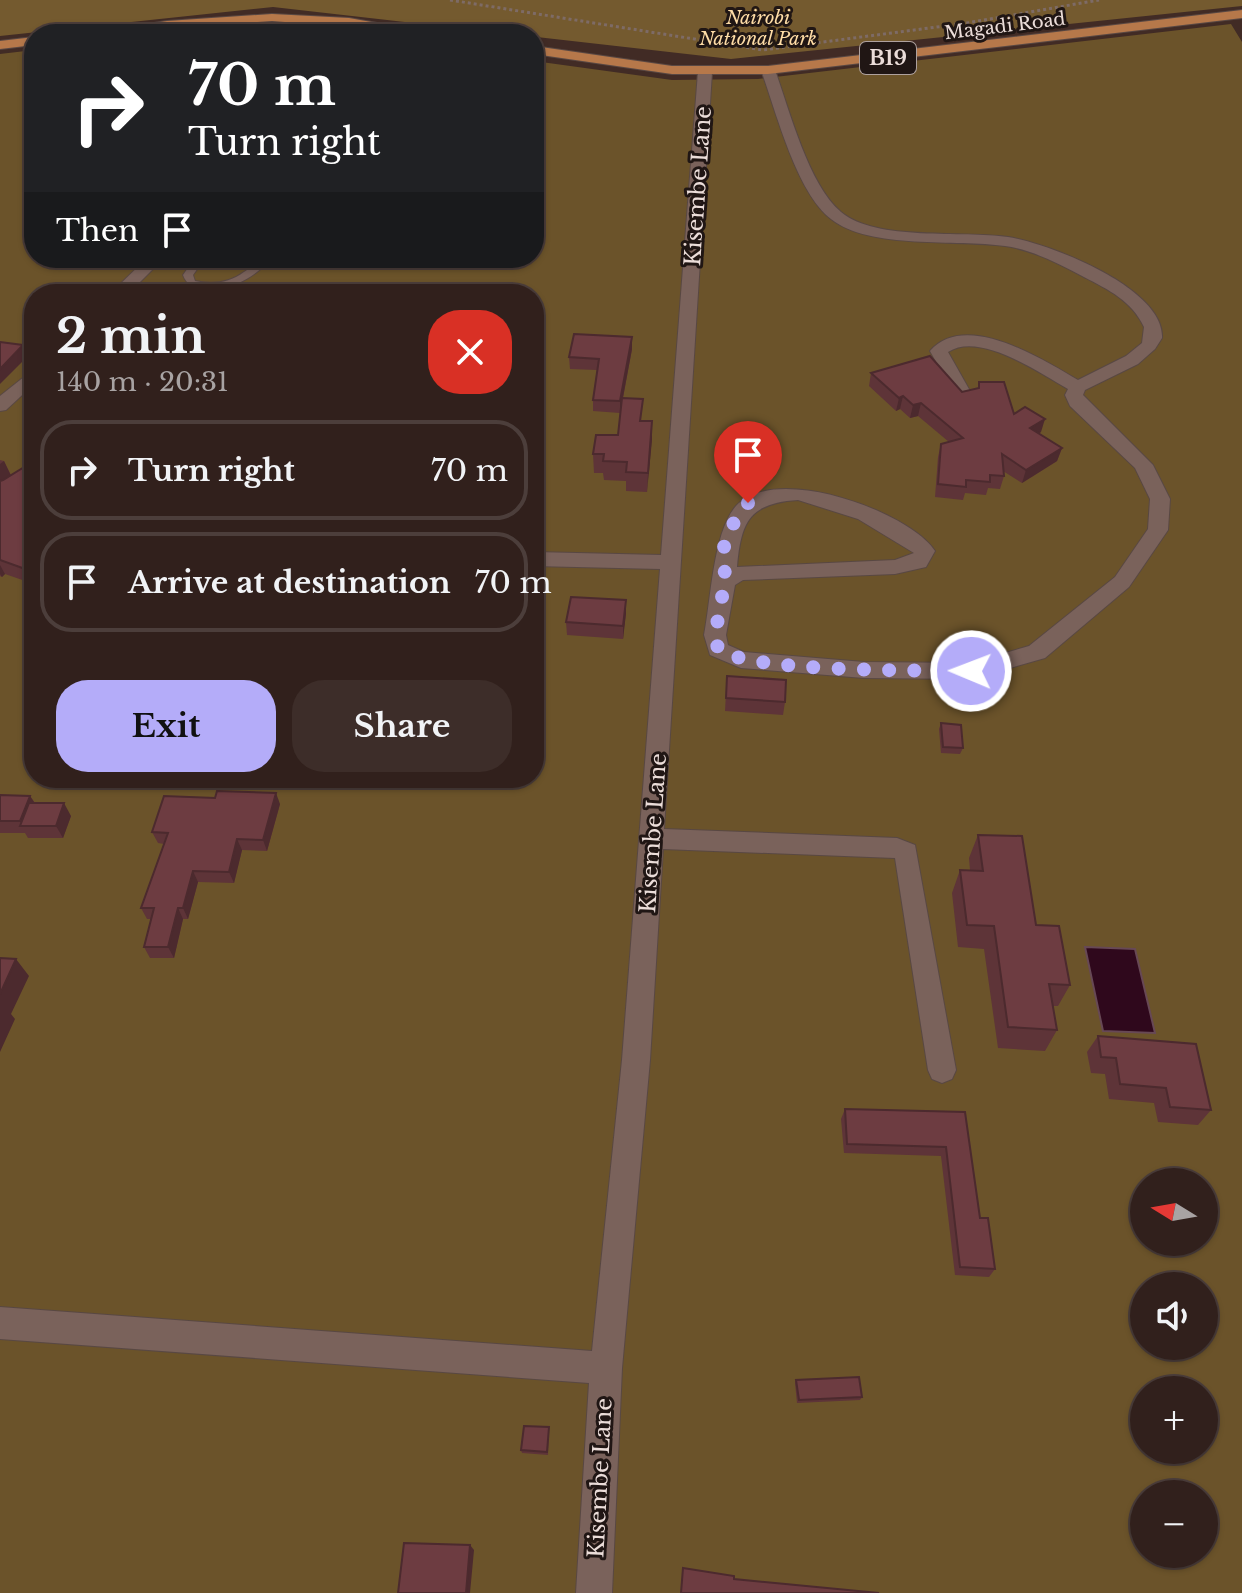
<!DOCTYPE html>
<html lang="en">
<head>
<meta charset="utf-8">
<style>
	:root { --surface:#31201c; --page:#3d2d29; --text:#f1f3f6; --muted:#a8a3a3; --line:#4c3e3b; --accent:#b4acf9 }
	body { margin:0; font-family:"Libre Baskerville",serif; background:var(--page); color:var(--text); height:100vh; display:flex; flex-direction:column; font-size:30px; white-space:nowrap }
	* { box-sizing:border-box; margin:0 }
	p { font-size:26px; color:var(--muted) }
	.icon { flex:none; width:44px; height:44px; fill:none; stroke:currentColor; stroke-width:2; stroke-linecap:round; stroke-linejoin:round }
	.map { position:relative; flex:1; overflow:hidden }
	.details { position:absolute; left:24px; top:284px; width:520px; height:504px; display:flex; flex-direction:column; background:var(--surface); border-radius:32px; box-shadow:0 2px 6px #0004,0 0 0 2px var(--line) }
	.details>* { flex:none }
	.banner { position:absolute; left:24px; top:24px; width:520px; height:244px; border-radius:32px; box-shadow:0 2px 6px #0004,0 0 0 2px var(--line); background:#202124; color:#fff; overflow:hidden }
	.needle { width:52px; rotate:281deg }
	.fabs { position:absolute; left:1130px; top:1168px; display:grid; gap:16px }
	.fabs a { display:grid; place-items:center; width:88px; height:88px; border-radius:50%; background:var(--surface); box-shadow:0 2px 6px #0004,0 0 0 2px var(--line); font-size:40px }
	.pin { position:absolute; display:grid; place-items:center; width:68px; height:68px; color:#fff; margin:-82px -34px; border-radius:50% 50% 50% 0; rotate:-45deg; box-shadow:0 0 8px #0007 }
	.pin .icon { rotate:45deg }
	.me { position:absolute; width:88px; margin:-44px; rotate:271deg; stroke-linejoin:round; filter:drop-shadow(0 0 6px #0008) }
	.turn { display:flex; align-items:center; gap:28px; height:168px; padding:0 32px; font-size:36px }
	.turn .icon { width:104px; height:104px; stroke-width:2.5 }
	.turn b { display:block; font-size:56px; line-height:68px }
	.then { display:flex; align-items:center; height:76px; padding:0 32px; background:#0003; gap:16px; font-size:30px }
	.round { display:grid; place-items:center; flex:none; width:84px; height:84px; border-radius:32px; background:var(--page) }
	.overview { display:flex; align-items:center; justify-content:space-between; height:136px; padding:0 32px }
	h1 { font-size:48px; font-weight:800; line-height:60px }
	.cta { display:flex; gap:16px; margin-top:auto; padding:16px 32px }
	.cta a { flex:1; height:92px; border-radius:32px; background:var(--accent); color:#111; font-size:32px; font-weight:800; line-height:92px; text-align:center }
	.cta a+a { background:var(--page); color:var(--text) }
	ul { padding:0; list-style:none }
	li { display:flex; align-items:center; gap:24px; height:100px; margin:0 16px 12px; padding:0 16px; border:4px solid var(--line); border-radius:32px }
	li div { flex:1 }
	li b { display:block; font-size:30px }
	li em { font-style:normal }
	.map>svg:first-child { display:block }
</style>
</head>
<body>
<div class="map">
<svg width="1242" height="1593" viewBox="0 0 1242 1593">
	<rect width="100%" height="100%" fill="#412b25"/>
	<g fill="#6b532a" fill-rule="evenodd">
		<path d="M1231,24L1242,42V1593H0V54L34,50V258H534V61L672,80L758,79ZM34,294H534V778H34ZM1144,1182H1204V1242H1144ZM1144,1286H1204V1346H1144ZM1144,1390H1204V1450H1144ZM1144,1494H1204V1554H1144Z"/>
		<polygon points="255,26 360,34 164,34"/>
	</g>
	<polygon fill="#745a2f" points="0,0 1242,0 1242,6 731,59 273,7 0,36"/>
	<polygon fill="#2f081c" stroke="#674855" stroke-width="2" points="1085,947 1135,949 1155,1033 1103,1031"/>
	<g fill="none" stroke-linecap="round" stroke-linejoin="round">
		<g stroke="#594843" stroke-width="2">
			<path id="service" d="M195,258H205L193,275L195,281C213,285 229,283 244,272C255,265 259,258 272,258C254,278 230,292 203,288C192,287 187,285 183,275Z"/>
		</g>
		<g stroke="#594843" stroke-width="2">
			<g id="minor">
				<path d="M768,66L775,70C789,109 809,186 841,212C877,242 962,230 1008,237C1048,243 1165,288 1162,338L1155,349L1138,364L1085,390L1083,395L1153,465L1170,499L1168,530L1129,587L1045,658L971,679L864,678L741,668L710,655L704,635C711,600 713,532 736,506C774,463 909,511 935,551L926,567L895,574L743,580L735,585L726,635L728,645L744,652L864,662L971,663L1029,646L1115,577L1148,529L1150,499L1135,468L1070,406L1065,395L1068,389C1039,373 980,331 948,352L974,398L965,403L959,402L930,351C966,310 1043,360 1078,380L1126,356L1142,343L1144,327C1132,301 1109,290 1084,277C1059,264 1033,250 1005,246C957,239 870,250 831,219C796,192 776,111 761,70ZM798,500L858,519L914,553L895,560L737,567C741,521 750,503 798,500Z"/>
				<polygon points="705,68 712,72 664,829 897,838 915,845 956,1070 952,1079 942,1083 932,1079 928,1070 895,858 663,849 650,1060 622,1368 612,1593 576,1593 589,1383 0,1339 0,1307 592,1351 622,1060 660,569 534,566 534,552 661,555 698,72"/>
				<polygon points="147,258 164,258 128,294 110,294"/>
				<polygon points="34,369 34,384 6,410 0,411 0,396"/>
				<polygon points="534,428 545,433 541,447 534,449"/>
			</g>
		</g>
		<g stroke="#594843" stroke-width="2">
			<g id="trunk">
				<polygon points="1242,10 1242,18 768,74 672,74 534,54 534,46 672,66 768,66"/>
				<polygon points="272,14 349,18 439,34 272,21 83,34 167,21"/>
				<polygon points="34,37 34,45 0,49 0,41"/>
			</g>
		</g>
		<polyline stroke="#7e6b66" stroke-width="3" stroke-dasharray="3 3" stroke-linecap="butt" points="450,0 763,50 967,23 1099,0"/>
		<use href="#service" fill="#7a625b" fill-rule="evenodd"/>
		<use href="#minor" fill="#7a625b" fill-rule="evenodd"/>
		<use href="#trunk" fill="#b6784a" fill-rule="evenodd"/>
	</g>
	<g fill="#5e3438">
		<polygon points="632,349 623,398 642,421 652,421 647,492 626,491 626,481 604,480 603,473 594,473 593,454 618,435 620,413 593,411 593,400 597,370 570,369 569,357"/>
		<polygon points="871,373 962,392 978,388 979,382 1014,414 1041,432 1038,434 1062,448 1057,461 1022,483 1003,471 1004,476 1000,489 988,488 986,495 965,493 963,500 935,497 938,457 941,444 949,442 918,416 910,418 900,409 896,411 869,386"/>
		<polygon points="0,460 4,461 11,475 34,461 34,584 5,574 2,577 0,576"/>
		<polygon points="626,600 626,613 623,639 567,635 566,622"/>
		<polygon points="727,676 785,702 783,715 725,711"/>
		<polygon points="941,723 963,748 960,754 941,753 939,729"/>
		<polygon points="0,795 30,796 35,803 71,816 63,838 28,838 25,833 0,833"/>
		<polygon points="280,804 267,851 242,850 234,883 198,882 188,919 183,919 174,958 150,958 144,947 152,919 147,919 141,908 164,844 158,843 152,832"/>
		<polygon points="978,835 1036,925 1070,985 1058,1006 1053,1006 1057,1030 1045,1051 998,1048 984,949 958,947 952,893 960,870 970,870 969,858"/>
		<polygon points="1098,1036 1211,1110 1198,1125 1158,1122 1154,1103 1109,1099 1105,1074 1091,1073 1087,1052"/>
		<polygon points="845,1109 965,1112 980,1218 995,1269 989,1277 955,1275 941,1156 844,1153 841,1119"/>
		<polygon points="796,1380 862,1397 860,1400 797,1403 795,1383"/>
		<polygon points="549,1430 548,1455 522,1453 521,1450"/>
	</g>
	<g fill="#4c2a2e">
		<polygon points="632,337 632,349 620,413 620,401"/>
		<polygon points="23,345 28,356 0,384 0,369"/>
		<polygon points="903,396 900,409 896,411 899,398"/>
		<polygon points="921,403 918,416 910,418 913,405"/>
		<polygon points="1045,419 1041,432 1026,441 1030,428"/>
		<polygon points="652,421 652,440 647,492 648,473"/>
		<polygon points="1062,448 1057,461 1022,483 1026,470"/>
		<polygon points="4,461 11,476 0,483 0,464"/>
		<polygon points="34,564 34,582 28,570"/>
		<polygon points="0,565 5,574 2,577 0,574"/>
		<polygon points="626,600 626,613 623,639 623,626"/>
		<polygon points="276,793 280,804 267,851 263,840"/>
		<polygon points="30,796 38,808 23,826 20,821"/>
		<polygon points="64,803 71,816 63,838 56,826"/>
		<polygon points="237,839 242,850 234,883 229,872"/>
		<polygon points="193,871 198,882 188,919 183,908"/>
		<polygon points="178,908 183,919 174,958 168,947"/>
		<polygon points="16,959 29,976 11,1014 15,1019 0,1052 0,994"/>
		<polygon points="470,1545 474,1550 470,1593 466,1593"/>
	</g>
	<g fill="#6d3c41" stroke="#4c2a2e" stroke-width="2">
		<polygon points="574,334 632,337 620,401 593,400 599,359 569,357"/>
		<polygon points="0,342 23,345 0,369"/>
		<polygon points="930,356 962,392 979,388 979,382 1004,382 1014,414 1025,407 1045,419 1030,428 1062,448 1026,470 1002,454 1004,476 990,475 990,482 966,480 966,487 938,484 941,444 963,438 921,403 913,405 903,396 899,398 871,373"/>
		<polygon points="622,398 643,399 640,421 652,421 648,473 626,472 627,462 603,461 604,454 593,454 596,435 618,435"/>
		<polygon points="34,461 34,564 28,570 0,560 0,481 3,480"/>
		<polygon points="571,597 626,600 623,626 566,622"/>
		<polygon points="727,676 786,680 785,702 726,698"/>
		<polygon points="941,723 961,725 963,748 943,747"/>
		<polygon points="217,791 276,793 263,840 237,839 229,872 193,871 183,908 178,908 168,947 144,947 154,908 141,908 168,833 152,832 164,796 215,798"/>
		<polygon points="0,795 30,796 20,821 0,821"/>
		<polygon points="29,803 64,803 56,826 20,826"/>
		<polygon points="978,835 1022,836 1036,925 1059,926 1070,985 1049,984 1057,1030 1008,1027 994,926 967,925 960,870 983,871"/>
		<polygon points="0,958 16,959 0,994"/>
		<polygon points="1098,1036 1196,1044 1211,1110 1170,1107 1166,1088 1120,1084 1116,1058 1101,1057"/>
		<polygon points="845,1109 965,1112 980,1218 988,1218 995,1269 960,1267 946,1147 847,1144"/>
		<polygon points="859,1377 862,1397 799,1400 796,1380"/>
		<polygon points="524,1426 549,1427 547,1452 521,1450"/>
		<polygon points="404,1543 470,1545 466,1593 398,1593"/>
		<polygon points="683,1568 734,1576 734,1579 879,1593 681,1593"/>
	</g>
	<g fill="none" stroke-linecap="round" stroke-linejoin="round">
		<path stroke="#b4acf9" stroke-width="14" stroke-dasharray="0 25.2" d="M748,503L729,530L724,547L725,581L715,635L718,649C750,673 923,670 971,671"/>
	</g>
	<g text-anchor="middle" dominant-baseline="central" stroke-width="6" stroke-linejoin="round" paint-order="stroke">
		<g font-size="18" font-style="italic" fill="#fedca6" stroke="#201614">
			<text x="758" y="18">Nairobi<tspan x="758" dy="21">National Park</tspan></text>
		</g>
		<g font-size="18" fill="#ebddd9" stroke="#201614">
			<text transform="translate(1005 26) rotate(-7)">Magadi Road</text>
		</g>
		<rect fill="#201614" stroke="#aea19e" stroke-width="2" x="860" y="42" width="56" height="32" rx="6"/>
		<g font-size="20" font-weight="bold" fill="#ebddd9">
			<text x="888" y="58">B19</text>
		</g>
		<g font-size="22" fill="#ebddd9" stroke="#201614">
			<text transform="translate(698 186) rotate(-86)">Kisembe Lane</text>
			<text transform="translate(653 833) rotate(-86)">Kisembe Lane</text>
			<text transform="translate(600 1478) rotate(-87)">Kisembe Lane</text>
		</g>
	</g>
</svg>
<div class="fabs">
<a><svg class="needle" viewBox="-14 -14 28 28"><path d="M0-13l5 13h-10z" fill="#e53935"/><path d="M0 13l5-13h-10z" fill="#a8a3a3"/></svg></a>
<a><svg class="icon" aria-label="sound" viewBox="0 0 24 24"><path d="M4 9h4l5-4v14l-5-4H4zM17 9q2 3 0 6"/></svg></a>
<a>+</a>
<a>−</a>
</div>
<div class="pin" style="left:748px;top:503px;background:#d93025"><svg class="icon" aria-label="arrive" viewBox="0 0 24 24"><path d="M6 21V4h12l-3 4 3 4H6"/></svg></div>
<svg class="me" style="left:971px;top:671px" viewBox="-20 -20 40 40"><circle r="17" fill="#b4acf9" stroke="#fff" stroke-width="3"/><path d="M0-11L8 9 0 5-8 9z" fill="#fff"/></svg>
<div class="banner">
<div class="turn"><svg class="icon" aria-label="right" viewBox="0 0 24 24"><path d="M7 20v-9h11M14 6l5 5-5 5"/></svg><div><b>70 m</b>Turn right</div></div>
<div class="then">Then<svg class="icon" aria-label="arrive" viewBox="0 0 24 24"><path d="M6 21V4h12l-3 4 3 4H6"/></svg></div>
</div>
<section class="details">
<div class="overview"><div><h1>2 min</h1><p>140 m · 20:31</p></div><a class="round" style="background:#d93025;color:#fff"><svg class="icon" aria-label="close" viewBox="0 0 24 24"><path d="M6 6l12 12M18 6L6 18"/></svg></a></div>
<ul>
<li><svg class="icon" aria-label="right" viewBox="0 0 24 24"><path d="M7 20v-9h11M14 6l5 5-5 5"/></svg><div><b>Turn right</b></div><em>70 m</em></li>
<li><svg class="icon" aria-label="arrive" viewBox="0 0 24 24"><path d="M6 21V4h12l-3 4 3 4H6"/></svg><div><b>Arrive at destination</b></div><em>70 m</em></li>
</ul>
<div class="cta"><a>Exit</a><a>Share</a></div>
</section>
</div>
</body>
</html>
